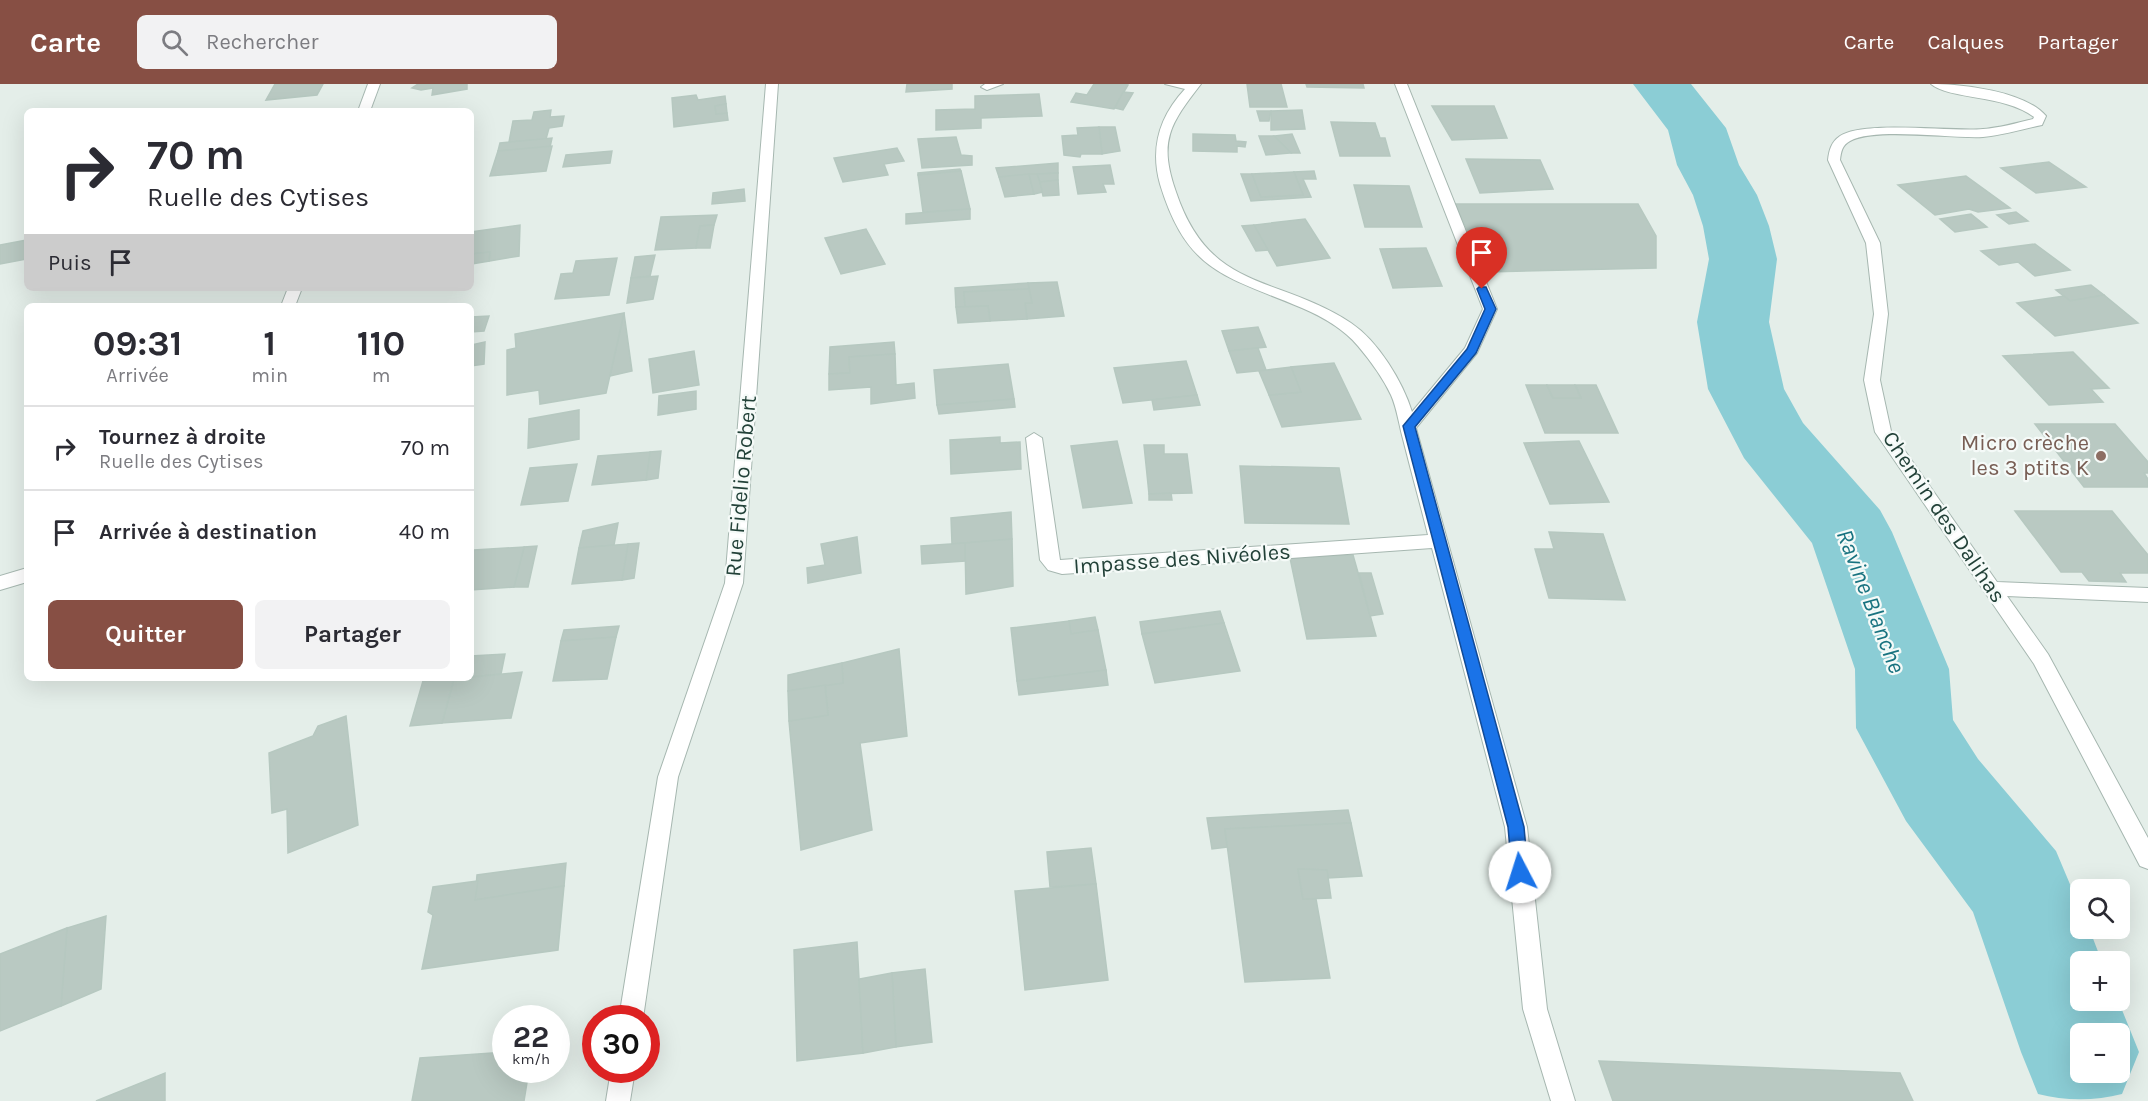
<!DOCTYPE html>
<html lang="fr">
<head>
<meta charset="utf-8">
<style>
	:root { --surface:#fff; --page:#f2f2f3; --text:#2b2b33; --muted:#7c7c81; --line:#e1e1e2; --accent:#874f44 }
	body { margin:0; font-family:Karla,sans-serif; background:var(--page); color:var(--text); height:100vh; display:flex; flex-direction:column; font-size:22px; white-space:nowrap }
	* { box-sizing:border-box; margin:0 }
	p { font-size:20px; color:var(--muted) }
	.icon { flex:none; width:33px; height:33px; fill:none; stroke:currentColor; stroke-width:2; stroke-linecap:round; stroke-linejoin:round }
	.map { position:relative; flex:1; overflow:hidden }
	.panel { position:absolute; left:24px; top:219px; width:450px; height:378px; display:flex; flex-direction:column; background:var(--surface); border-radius:9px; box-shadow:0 6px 24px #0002 }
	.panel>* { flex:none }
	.banner { position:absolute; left:24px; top:24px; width:450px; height:183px; border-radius:9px; box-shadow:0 6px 24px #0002; background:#fff; color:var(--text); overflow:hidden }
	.fabs { position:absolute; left:2070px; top:795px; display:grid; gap:12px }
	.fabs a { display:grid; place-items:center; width:60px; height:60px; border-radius:9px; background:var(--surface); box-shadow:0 6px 24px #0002; font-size:30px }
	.speed { position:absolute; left:492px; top:921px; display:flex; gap:12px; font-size:30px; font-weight:700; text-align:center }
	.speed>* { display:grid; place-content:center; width:78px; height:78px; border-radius:50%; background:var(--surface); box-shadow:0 6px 24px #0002; line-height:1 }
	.speed small { font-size:15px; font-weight:400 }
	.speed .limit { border:9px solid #d22; background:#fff; color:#111 }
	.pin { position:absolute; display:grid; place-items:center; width:51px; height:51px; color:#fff; margin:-62px -26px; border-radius:50% 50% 50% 0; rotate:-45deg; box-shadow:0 0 6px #0007 }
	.pin .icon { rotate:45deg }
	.me { position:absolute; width:66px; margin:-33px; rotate:355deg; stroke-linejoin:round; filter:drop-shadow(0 0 4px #0008) }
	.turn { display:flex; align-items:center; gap:21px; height:126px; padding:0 24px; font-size:27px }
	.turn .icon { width:78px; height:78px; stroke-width:2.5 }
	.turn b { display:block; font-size:42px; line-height:51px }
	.then { display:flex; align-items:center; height:57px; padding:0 24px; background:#0003; gap:12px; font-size:22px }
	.eta { display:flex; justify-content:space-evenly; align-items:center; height:102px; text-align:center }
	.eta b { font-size:36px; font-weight:700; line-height:42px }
	.primary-button { display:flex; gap:12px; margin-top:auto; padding:12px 24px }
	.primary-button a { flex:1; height:69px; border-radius:9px; background:var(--accent); color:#fff; font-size:24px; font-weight:700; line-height:69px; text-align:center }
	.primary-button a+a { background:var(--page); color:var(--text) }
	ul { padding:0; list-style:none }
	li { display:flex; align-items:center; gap:18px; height:84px; padding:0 24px; border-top:2px solid var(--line) }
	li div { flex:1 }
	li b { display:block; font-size:22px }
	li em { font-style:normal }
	header { display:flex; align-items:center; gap:36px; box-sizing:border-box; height:84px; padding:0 30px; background:var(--accent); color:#fff }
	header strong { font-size:28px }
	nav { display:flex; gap:33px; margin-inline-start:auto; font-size:21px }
	.search { width:420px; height:54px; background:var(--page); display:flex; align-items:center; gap:15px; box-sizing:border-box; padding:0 21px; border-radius:9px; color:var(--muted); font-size:22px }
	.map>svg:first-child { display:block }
</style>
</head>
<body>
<header>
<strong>Carte</strong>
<div class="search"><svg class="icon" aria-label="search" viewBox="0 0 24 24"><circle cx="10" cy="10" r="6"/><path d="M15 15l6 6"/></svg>Rechercher</div>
<nav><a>Carte</a><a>Calques</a><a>Partager</a></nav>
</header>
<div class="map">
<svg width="2148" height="1017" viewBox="0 0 2148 1017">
	<rect width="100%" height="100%" fill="#e4eee9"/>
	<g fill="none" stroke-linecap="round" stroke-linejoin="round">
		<path fill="#8bcdd5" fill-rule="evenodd" d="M1633,0H1691L1726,44L1739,81L1757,111L1769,142L1777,175L1769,238L1784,305L1803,339L1880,426L1892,448L1949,585L1953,636L1978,675L2056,767L2080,824V844H2089L2102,878H2080V916H2118L2139,968L2122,1010C2095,1017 2065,1017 2038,1010L2021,968L1973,828L1906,737L1856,644L1855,585L1812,459L1744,374L1708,305L1697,238L1709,175L1703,142L1693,111L1677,81L1668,46ZM2080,950H2120V988H2080Z"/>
	</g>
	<g fill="#b9c9c2" stroke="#b6c8c0" stroke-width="1.5">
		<polygon points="275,0 323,0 317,11 266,16"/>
		<polygon points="418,0 467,0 467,5 432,11 433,4 421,6 412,4"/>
		<polygon points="907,0 952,0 952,5 906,8"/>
		<polygon points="1094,0 1124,0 1128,1 1114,25 1071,18 1076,9 1087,11"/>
		<polygon points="1247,0 1281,0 1287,23 1250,23"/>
		<polygon points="1306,0 1363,0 1364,4 1307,3"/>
		<polygon points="1123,8 1133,9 1123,26 1115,24"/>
		<polygon points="1039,10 1042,32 981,34 981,44 936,46 936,26 975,25 975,12"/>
		<polygon points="696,11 698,16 725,12 726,20 715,22 716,30 727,29 728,36 674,43 672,14"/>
		<polygon points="726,20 727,29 716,30 715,22"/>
		<polygon points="1432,22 1494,22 1507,54 1452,56"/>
		<polygon points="551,26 550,33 564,32 562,42 549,44 546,55 509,58 513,37 532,36 534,28"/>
		<polygon points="1302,26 1305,45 1271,46 1271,27"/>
		<polygon points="1257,27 1271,27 1269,37 1260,37"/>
		<polygon points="1331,38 1375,39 1380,54 1385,54 1390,72 1340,72"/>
		<polygon points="1099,43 1115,43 1120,67 1102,70"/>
		<polygon points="1099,43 1102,70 1081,70 1080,73 1064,71 1062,52 1078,51 1077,44"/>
		<polygon points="1193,50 1235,51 1236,57 1246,58 1245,63 1237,62 1237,68 1193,67"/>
		<polygon points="1292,50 1300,69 1291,69 1274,52"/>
		<polygon points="1259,52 1274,52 1291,69 1266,71"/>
		<polygon points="956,53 961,71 972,72 972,81 922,84 918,55"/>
		<polygon points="552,54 550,63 498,67 500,59"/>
		<polygon points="552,62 546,87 490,92 498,67"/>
		<polygon points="897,64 904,77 884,80 888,91 843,98 834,74"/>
		<polygon points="612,67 610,79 563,83 566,71"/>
		<polygon points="1466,75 1540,76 1553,105 1480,109"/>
		<polygon points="2049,78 2086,103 2036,109 2001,84"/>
		<polygon points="1058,79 1058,89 999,93 996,84"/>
		<polygon points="1110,81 1114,100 1103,100 1106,108 1078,110 1073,83"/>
		<polygon points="960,85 961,87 918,91 918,89"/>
		<polygon points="961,87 970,125 923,128 918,91"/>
		<polygon points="1314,87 1316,95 1303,95 1311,113 1251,117 1241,90 1252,90 1261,113 1303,111 1294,88"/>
		<polygon points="1294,88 1303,111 1261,113 1252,90"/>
		<polygon points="1058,89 1058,96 1040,98 1037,90"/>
		<polygon points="1029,90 1034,110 1005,113 999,93"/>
		<polygon points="1029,90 1037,90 1043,108 1034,110"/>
		<polygon points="1966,92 2010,124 1978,128 1969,125 1935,131 1898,101"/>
		<polygon points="1058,96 1059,111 1043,112 1040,98"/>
		<polygon points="1354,101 1409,102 1422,143 1365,143"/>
		<polygon points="744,105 745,117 712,120 713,109"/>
		<polygon points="1455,120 1638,120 1656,152 1656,184 1487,188"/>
		<polygon points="970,125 970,135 906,140 906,130"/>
		<polygon points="2016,128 2028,137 2009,140 1997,131"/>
		<polygon points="1971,130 1987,143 1955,148 1940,135"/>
		<polygon points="717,131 714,141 700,142 696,164 655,166 661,133"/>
		<polygon points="1305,135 1330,174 1277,182 1254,141"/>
		<polygon points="520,141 519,172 489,177 490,168 471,170 471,148"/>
		<polygon points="714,141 710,164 696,164 700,142"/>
		<polygon points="1254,141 1268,166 1256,167 1242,142"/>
		<polygon points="866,145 885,180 841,190 825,154"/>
		<polygon points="27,156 27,175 0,180 0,161"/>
		<polygon points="2035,160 2070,186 2035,192 2018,178 1999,181 1981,167"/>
		<polygon points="1426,164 1442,202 1393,204 1380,165"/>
		<polygon points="490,168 489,177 471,180 471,170"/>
		<polygon points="655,171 650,192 631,194 635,173"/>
		<polygon points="617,174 609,211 555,215 561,190 573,189 576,177"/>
		<polygon points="658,192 653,215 627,219 631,194"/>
		<polygon points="1057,198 1064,232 1027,235 1025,219 1032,219 1028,199"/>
		<polygon points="1028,199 1029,205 964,208 965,223 956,223 955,204"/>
		<polygon points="2091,201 2104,211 2070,217 2056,206"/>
		<polygon points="1029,205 1032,219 1025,219 1027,235 990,237 988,222 965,223 964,208"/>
		<polygon points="2104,211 2138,239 2055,252 2017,219 2064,212 2070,217"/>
		<polygon points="988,222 990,237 958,239 956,223"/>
		<polygon points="624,229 632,287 610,292"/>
		<polygon points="624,229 606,309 540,320 539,306 507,311 507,266 516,264 515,250"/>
		<polygon points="489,232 484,247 471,248 471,233"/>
		<polygon points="1258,243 1266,263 1229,267 1222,247"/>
		<polygon points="485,258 484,280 471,282 471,261"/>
		<polygon points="894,258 895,270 849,273 850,289 829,290 830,263"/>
		<polygon points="1258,264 1266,286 1237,289 1229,267"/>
		<polygon points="694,267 699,301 653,309 649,275"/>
		<polygon points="2073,268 2109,304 2091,305 2103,318 2049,321 2003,272"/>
		<polygon points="895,270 896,301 914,299 915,314 871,320 871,303 829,306 829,290 850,289 849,273"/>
		<polygon points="1186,277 1197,311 1123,319 1114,284"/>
		<polygon points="1334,279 1361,335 1282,343 1269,311 1301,308 1291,283"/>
		<polygon points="1008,280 1014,315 937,321 934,286"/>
		<polygon points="1291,283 1301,308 1269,311 1259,287"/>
		<polygon points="1526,301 1547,301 1553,314 1581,314 1575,301 1596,301 1618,349 1545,349"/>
		<polygon points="1547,301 1575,301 1581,314 1553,314"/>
		<polygon points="696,307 696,325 658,331 659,312"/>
		<polygon points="1197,311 1200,321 1154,326 1152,316"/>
		<polygon points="1014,315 1015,323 939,330 937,321"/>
		<polygon points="579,326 579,355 528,364 529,335"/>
		<polygon points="2035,340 2115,340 2148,378 2148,389 2144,389 2148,395 2148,403 2084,403"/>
		<polygon points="1000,353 1000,359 1020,358 1021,385 951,390 950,356"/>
		<polygon points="1117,357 1132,419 1083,424 1071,362"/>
		<polygon points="1579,357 1609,418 1550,420 1524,359"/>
		<polygon points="1144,361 1164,361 1164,370 1187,370 1192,409 1149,410"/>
		<polygon points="661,367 658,394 646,396 650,368"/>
		<polygon points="650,368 646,396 592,401 598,372"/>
		<polygon points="577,380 568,417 521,421 530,384"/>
		<polygon points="1240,382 1339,384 1349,440 1245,439"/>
		<polygon points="1171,409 1172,416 1149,416 1149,410"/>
		<polygon points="2015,427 2112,427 2148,471 2148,489 2120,489 2126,498 2089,497 2082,488 2061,488"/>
		<polygon points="1011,428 1012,455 952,460 951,434"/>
		<polygon points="618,439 614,461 579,464 583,447"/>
		<polygon points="1549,448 1603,450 1625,516 1549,514 1535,465 1554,465"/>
		<polygon points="857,453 861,489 808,499 807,484 825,481 821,460"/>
		<polygon points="1012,455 1013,502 966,510 965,459"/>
		<polygon points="639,459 634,494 622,496 628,460"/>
		<polygon points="965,459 965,477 922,480 921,462"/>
		<polygon points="628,460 622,496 572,500 579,464"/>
		<polygon points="537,462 528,503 514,503 524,463"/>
		<polygon points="524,463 514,503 471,506 471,478 474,466"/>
		<polygon points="1353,471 1376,552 1307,555 1290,474"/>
		<polygon points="1359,489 1371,489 1383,530 1370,532"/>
		<polygon points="1220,527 1224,539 1142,550 1140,538"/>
		<polygon points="1095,533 1098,546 1071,550 1069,537"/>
		<polygon points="1069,537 1071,550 1098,546 1106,586 1017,597 1011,544"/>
		<polygon points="1224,539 1240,587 1155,599 1142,550"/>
		<polygon points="619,542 616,553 561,557 564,546"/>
		<polygon points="616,553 607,595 553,597 561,557"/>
		<polygon points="899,565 907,652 860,659 872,746 801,766 789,637 828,631 825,601 843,599 842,579"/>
		<polygon points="505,570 501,590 471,593 471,572"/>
		<polygon points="842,579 843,599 788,607 788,591"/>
		<polygon points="1106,586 1108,601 1019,611 1017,597"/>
		<polygon points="522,588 511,634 442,639 454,595"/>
		<polygon points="454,595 442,639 410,642 423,597"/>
		<polygon points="825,601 828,631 789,637 788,607"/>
		<polygon points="346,632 358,741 288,769 287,725 272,729 269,669 313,652 318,642"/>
		<polygon points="1348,726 1351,739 1225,745 1227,763 1212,765 1207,734"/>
		<polygon points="1351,739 1362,792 1328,794 1327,786 1298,785 1303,815 1316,815 1330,894 1245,898 1225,745"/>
		<polygon points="1091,764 1096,800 1050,803 1047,768"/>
		<polygon points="566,779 564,802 475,816 477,791"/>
		<polygon points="1298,785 1327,786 1331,814 1303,815"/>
		<polygon points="478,797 475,816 564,802 558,866 422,885 433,831 428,828 433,803"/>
		<polygon points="1096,800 1108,896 1025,906 1015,807"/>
		<polygon points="106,832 101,905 61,922 67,844"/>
		<polygon points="67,844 61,922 0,947 0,870"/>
		<polygon points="857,858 863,969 797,977 794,866"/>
		<polygon points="925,885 932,958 896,963 892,889"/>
		<polygon points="892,889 896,963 863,969 859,895"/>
		<polygon points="506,968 506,986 529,986 524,1017 412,1017 420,974"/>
		<polygon points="1599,977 1900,989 1913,1017 1613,1017"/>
		<polygon points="165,989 165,1017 96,1017"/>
	</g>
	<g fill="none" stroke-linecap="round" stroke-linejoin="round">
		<g stroke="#a6b7b0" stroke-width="2">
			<g id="minor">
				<polygon points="368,0 380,0 370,27 358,27"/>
				<polygon points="766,0 778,0 743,499 678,693 643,934 619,934 658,693 725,499"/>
				<polygon points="985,0 1003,0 987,6 981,3"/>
				<path d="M1165,0H1201C1170,40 1158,57 1176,108C1210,209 1276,190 1351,239C1378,257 1403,298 1412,328L1465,264L1483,225L1395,0H1407L1497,225L1477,269L1416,344L1527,743L1547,925L1575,1017H1551L1523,925L1505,743L1432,464L1062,490L1048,486L1040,476L1026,354L1034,349L1042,354L1060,476L1428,451C1420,419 1411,387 1403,355C1399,341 1397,324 1391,311C1383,294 1370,276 1358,262C1344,245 1323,233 1302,224C1226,192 1187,189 1160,100C1150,64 1159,33 1185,5Z"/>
				<path d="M1931,0C1962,0 2025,7 2046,32L2042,41C2023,45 2003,51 1983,53C1952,55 1876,43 1850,57C1842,61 1841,68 1840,76L1880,159L1888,230L1880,296L1891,347L1997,498L2148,504V518L2007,512L2048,570L2148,754V785L2140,782L2034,580L1875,348L1864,296L1874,230L1866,159L1828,76C1829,67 1831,58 1840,52C1865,36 1951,48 1983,45C1999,44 2017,39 2033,35L2034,33C2004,10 1950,16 1931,0Z"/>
				<polygon points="288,204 302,204 295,222 281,222"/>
				<polygon points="27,484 27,498 0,506 0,492"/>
				<polygon points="611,986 635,986 630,1017 606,1017"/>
			</g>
		</g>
		<use href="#minor" fill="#fff" fill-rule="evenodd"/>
	</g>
	<polygon fill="#1a73e8" stroke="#114b97" stroke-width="1.5" points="1479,203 1486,203 1496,225 1476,269 1415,343 1524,743 1528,788 1526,793 1520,795 1514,793 1512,788 1508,743 1403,342 1467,265 1485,225 1477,205"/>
	<circle fill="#8d6e63" stroke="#f5faf8" stroke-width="2" cx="2101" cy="372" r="6"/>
	<g text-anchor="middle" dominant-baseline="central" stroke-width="4.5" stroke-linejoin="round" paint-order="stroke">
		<g font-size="22" fill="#785e54" stroke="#f5faf8" text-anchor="end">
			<text x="2089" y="359">Micro crèche<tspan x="2089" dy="25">les 3 ptits K</tspan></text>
		</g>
		<g font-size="22" fill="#224138" stroke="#f5faf8">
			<text transform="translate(741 402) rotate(-85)">Rue Fidelio Robert</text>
			<text transform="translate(1944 433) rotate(56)">Chemin des Dalihas</text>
			<text transform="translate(1182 475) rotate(-4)">Impasse des Nivéoles</text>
		</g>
		<g font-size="24" font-style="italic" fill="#197380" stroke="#f5faf8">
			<text transform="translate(1871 517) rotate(69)">Ravine Blanche</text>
		</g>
	</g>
</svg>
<div class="fabs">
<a><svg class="icon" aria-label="search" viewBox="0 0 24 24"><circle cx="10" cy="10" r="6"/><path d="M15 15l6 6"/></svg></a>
<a>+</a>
<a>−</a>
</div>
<div class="speed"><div>22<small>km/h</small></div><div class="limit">30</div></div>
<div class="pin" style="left:1482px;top:205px;background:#d93025"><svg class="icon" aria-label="arrive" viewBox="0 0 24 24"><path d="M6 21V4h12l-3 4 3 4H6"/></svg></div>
<svg class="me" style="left:1520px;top:788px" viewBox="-20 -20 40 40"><circle r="19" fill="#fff"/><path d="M0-13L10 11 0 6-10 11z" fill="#1a73e8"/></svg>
<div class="banner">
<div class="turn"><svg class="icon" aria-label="right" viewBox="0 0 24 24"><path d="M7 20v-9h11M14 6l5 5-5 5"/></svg><div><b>70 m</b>Ruelle des Cytises</div></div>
<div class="then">Puis<svg class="icon" aria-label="arrive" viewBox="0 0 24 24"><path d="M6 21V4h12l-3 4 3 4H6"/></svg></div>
</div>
<section class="panel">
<div class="eta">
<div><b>09:31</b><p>Arrivée</p></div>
<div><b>1</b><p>min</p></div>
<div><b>110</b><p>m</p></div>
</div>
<ul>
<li><svg class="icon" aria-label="right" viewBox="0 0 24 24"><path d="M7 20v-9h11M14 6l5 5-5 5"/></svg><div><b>Tournez à droite</b><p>Ruelle des Cytises</p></div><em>70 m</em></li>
<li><svg class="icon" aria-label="arrive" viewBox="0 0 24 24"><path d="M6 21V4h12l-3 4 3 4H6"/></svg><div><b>Arrivée à destination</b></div><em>40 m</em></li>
</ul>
<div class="primary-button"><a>Quitter</a><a>Partager</a></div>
</section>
</div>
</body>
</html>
